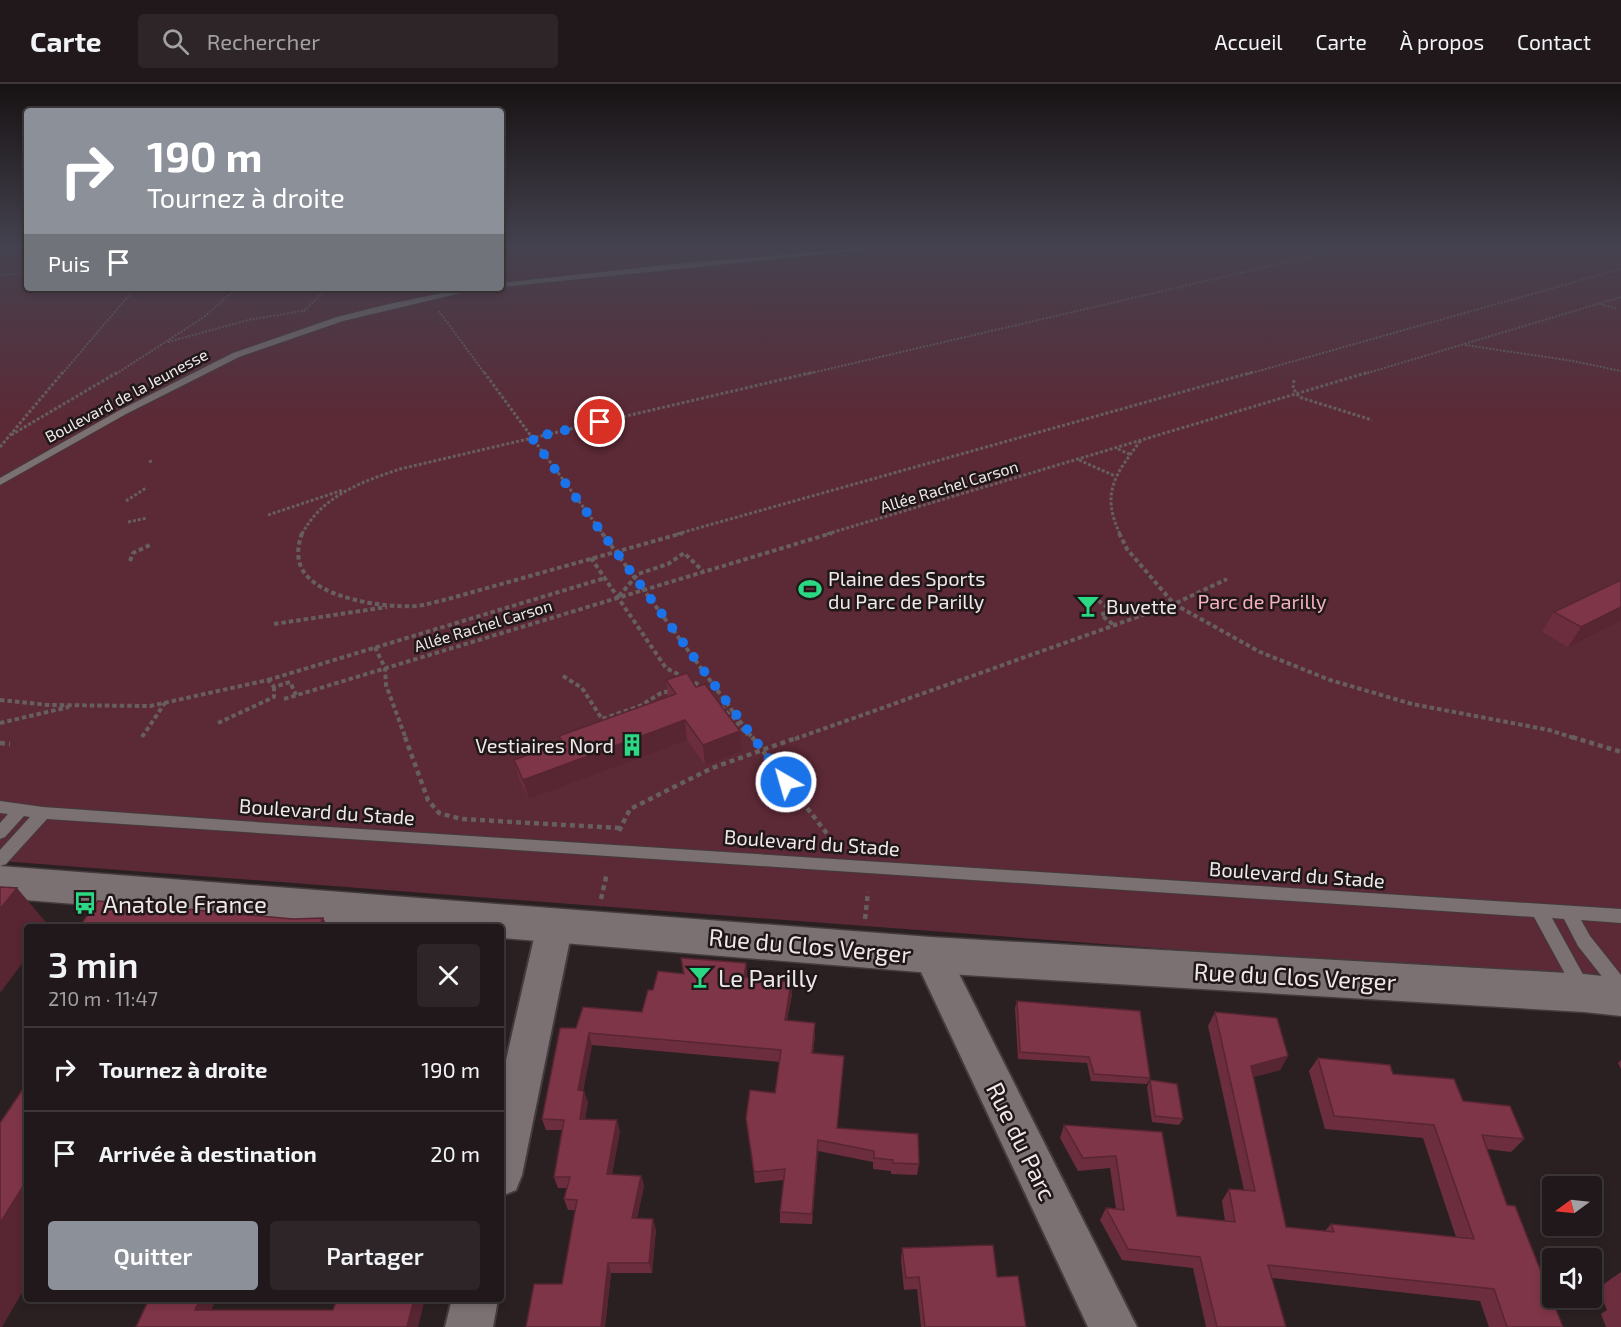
<!DOCTYPE html>
<html lang="fr">
<head>
<meta charset="utf-8">
<style>
	:root { --surface:#20181a; --page:#2d2527; --text:#f1f3f6; --muted:#a2a0a2; --line:#3d3739; --accent:#8c9099 }
	body { margin:0; font-family:"Exo 2",sans-serif; background:var(--page); color:var(--text); height:100vh; display:flex; flex-direction:column; font-size:22px; white-space:nowrap }
	* { box-sizing:border-box; margin:0 }
	p { font-size:20px; color:var(--muted) }
	.icon { flex:none; width:33px; height:33px; fill:none; stroke:currentColor; stroke-width:2; stroke-linecap:round; stroke-linejoin:round }
	.map { position:relative; flex:1; overflow:hidden }
	.details { position:absolute; left:24px; top:840px; width:480px; height:378px; display:flex; flex-direction:column; background:var(--surface); border-radius:6px; box-shadow:0 3px 9px #0003,0 0 0 2px var(--line) }
	.details>* { flex:none }
	.hud { position:absolute; left:24px; top:24px; width:480px; height:183px; border-radius:6px; box-shadow:0 3px 9px #0003,0 0 0 2px var(--line); background:#8c9099; color:#fff; overflow:hidden }
	.needle { width:39px; rotate:255deg }
	.fabs { position:absolute; left:1542px; top:1092px; display:grid; gap:12px }
	.fabs a { display:grid; place-items:center; width:60px; height:60px; border-radius:6px; background:var(--surface); box-shadow:0 3px 9px #0003,0 0 0 2px var(--line); font-size:30px }
	.pin { position:absolute; display:grid; place-items:center; width:51px; height:51px; color:#fff; margin:-26px; border:3px solid #fff; border-radius:50%; box-shadow:0 2px 6px #0007 }
	.me { position:absolute; width:66px; margin:-33px; rotate:322deg; stroke-linejoin:round; filter:drop-shadow(0 0 4px #0008) }
	.turn { display:flex; align-items:center; gap:21px; height:126px; padding:0 24px; font-size:27px }
	.turn .icon { width:78px; height:78px; stroke-width:2.5 }
	.turn b { display:block; font-size:42px; line-height:51px }
	.then { display:flex; align-items:center; height:57px; padding:0 24px; background:#0003; gap:12px; font-size:22px }
	.round { display:grid; place-items:center; flex:none; width:63px; height:63px; border-radius:6px; background:var(--page) }
	.summary { display:flex; align-items:center; justify-content:space-between; height:102px; padding:0 24px }
	h1 { font-size:36px; font-weight:600; line-height:45px }
	.button { display:flex; gap:12px; margin-top:auto; padding:12px 24px }
	.button a { flex:1; height:69px; border-radius:6px; background:var(--accent); color:#fff; font-size:24px; font-weight:600; line-height:69px; text-align:center }
	.button a+a { background:var(--page); color:var(--text) }
	ul { padding:0; list-style:none }
	li { display:flex; align-items:center; gap:18px; height:84px; padding:0 24px; border-top:2px solid var(--line) }
	li div { flex:1 }
	li b { display:block; font-size:22px }
	li em { font-style:normal }
	header { display:flex; align-items:center; gap:36px; box-sizing:border-box; height:84px; padding:0 30px; background:var(--surface); border-bottom:2px solid var(--line) }
	header strong { font-size:28px }
	nav { display:flex; gap:33px; margin-inline-start:auto; font-size:21px }
	.search { width:420px; height:54px; background:var(--page); display:flex; align-items:center; gap:15px; box-sizing:border-box; padding:0 21px; border-radius:6px; color:var(--muted); font-size:22px }
	.map>svg:first-child { display:block }
</style>
</head>
<body>
<header>
<strong>Carte</strong>
<div class="search"><svg class="icon" aria-label="search" viewBox="0 0 24 24"><circle cx="10" cy="10" r="6"/><path d="M15 15l6 6"/></svg>Rechercher</div>
<nav><a>Accueil</a><a>Carte</a><a>À propos</a><a>Contact</a></nav>
</header>
<div class="map">
<svg width="1621" height="1243" viewBox="0 0 1621 1243">
	<rect width="100%" height="100%" fill="#2a2022"/>
	<polygon fill="#5c2936" points="0,163 27,163 27,204 501,204 501,163 1621,163 1621,899 0,777"/>
	<g fill="none" stroke-linecap="round" stroke-linejoin="round">
		<g stroke="#433b3d" stroke-width="2">
			<g id="service">
				<polygon points="870,163 894,163 501,203 501,199 675,180"/>
				<polygon points="467,204 482,204 343,237 239,273 126,330 0,401 0,394 120,326 233,269 337,233 389,220"/>
				<polygon points="0,717 43,723 298,741 1621,825 1621,839 1581,836 1590,852 1621,891 1621,912 1615,909 1578,862 1564,835 1552,834 1591,905 1588,910 1582,913 1576,910 1534,833 47,735 6,780 0,782 0,766 30,733 24,732 5,753 0,755 0,739 8,730 0,729"/>
			</g>
		</g>
		<g stroke="#433b3d" stroke-width="4">
			<g id="minor">
				<polygon points="555,826 567,831 573,841 522,1091 516,1106 501,1112 501,998 537,841 543,831"/>
				<polygon points="931,856 944,860 1137,1243 1088,1243 913,871 918,860"/>
				<polygon points="452,1215 498,1215 493,1243 445,1243"/>
			</g>
		</g>
		<g stroke="#433b3d" stroke-width="3">
			<polygon id="tertiary" points="0,782 931,853 1584,890 1621,894 1621,932 1584,928 931,889 501,854 501,843 364,843 0,814"/>
		</g>
		<g stroke="#675e60" stroke-width="2" stroke-dasharray="2 1.5" stroke-linecap="butt">
			<polyline points="602,163 625,171"/>
			<polyline points="0,174 24,163"/>
			<polyline points="0,191 27,189"/>
			<polyline points="1601,220 1617,225"/>
			<polyline points="304,227 328,204"/>
			<polyline points="439,227 485,290"/>
			<polyline points="168,258 248,236 307,226"/>
			<polyline points="1465,261 1573,277 1621,287"/>
			<polyline points="62,290 135,204"/>
			<polyline points="116,290 204,233 237,204"/>
			<polyline points="807,290 1351,163"/>
			<polyline points="1248,290 1621,185"/>
			<polyline points="1364,290 1621,213"/>
		</g>
		<g stroke="#675e60" stroke-width="3" stroke-dasharray="3 2" stroke-linecap="butt">
			<polyline points="484,288 603,450"/>
			<polyline points="1294,296 1293,304 1299,313 1372,336"/>
			<polyline points="11,351 118,288"/>
			<polyline points="0,363 63,288"/>
			<polyline points="1118,365 1131,371"/>
			<polyline points="150,376 151,379"/>
			<polyline points="1079,376 1115,392"/>
			<polyline points="126,417 146,404"/>
			<polyline points="268,431 343,406"/>
			<polyline points="128,438 147,434"/>
			<path d="M302,450C322,412 361,398 400,385L814,288"/>
			<polyline points="677,450 1253,288"/>
			<polyline points="827,450 1369,288"/>
			<path d="M1120,450C1100,408 1116,390 1141,356"/>
		</g>
		<g stroke="#675e60" stroke-width="4" stroke-dasharray="4.5 3" stroke-linecap="butt">
			<path d="M302,449C298,461 296,473 302,485C318,515 386,524 416,522C427,521 438,517 448,515L683,449"/>
			<polyline points="602,449 753,655"/>
			<polyline points="1119,449 1127,465 1174,520 1260,568 1330,596 1412,620 1549,646 1577,655"/>
			<polyline points="591,474 666,584 703,603"/>
			<polyline points="130,477 133,469 150,461"/>
			<polyline points="619,512 638,490 668,480 684,469 703,487"/>
			<polyline points="1092,512 1111,526 1101,531 1114,541"/>
			<polyline points="274,540 387,523"/>
			<polyline points="375,563 385,584 386,601 406,655"/>
			<polyline points="563,592 582,604 602,635 640,622 661,609 670,607"/>
			<polyline points="268,596 605,494"/>
			<polyline points="284,615 832,449"/>
			<polyline points="0,616 48,621 150,622 268,596 274,603 290,598 296,611"/>
			<polyline points="721,622 748,651"/>
			<polyline points="0,639 69,623"/>
			<polyline points="218,639 274,613 274,603"/>
			<polyline points="142,653 165,619"/>
			<polyline points="795,655 1174,520 1227,495"/>
		</g>
		<g stroke="#675e60" stroke-width="4.5" stroke-dasharray="5 4" stroke-linecap="butt">
			<polyline points="405,653 428,716 439,729 461,735 619,744"/>
			<polyline points="752,653 835,760"/>
			<polyline points="1572,653 1621,668"/>
			<polyline points="0,659 10,660"/>
			<polyline points="619,747 630,725 712,684 799,653"/>
			<polyline points="601,815 607,789"/>
			<polyline points="865,835 868,808"/>
		</g>
		<use href="#service" fill="#7b7072" fill-rule="evenodd"/>
		<use href="#minor" fill="#7b7072" fill-rule="evenodd"/>
		<use href="#tertiary" fill="#7b7072" fill-rule="evenodd"/>
	</g>
	<g fill="#6c2e3e">
		<polygon points="1621,496 1568,563 1542,548 1554,528"/>
		<polygon points="666,596 696,603 740,647 742,667 705,681 687,656 529,715 519,695 514,676 561,659 559,652 668,613"/>
		<polygon points="681,874 746,879 747,893 792,910 787,936 815,951 813,969 843,983 837,1044 919,1080 917,1091 891,1090 891,1087 873,1085 873,1078 818,1067 812,1140 780,1139 780,1128 784,1096 755,1099 746,1034 775,1009 780,978 592,961 583,1007 588,1018 585,1035 620,1047 612,1090 641,1092 644,1102 637,1134 656,1145 652,1189 611,1189 605,1243 526,1243 562,1200 575,1126 568,1126 564,1115 567,1104 558,1104 554,1093 562,1046 546,1046 542,1035 576,944 642,928 653,906 683,889"/>
		<polygon points="1017,917 1150,994 1147,1000 1091,997 1087,979 1018,975 1015,924"/>
		<polygon points="1215,928 1288,972 1280,986 1253,993 1286,1143 1325,1147 1331,1140 1456,1153 1423,1054 1325,1045 1309,987 1318,974 1393,990 1463,1017 1524,1055 1511,1068 1487,1065 1507,1121 1563,1243 1489,1243 1480,1217 1272,1194 1286,1243 1206,1243 1193,1184 1122,1176 1100,1136 1106,1124 1116,1125 1110,1084 1078,1087 1060,1054 1064,1041 1162,1048 1177,1132 1225,1137 1222,1117 1229,1105 1244,1106 1208,942"/>
		<polygon points="1621,976 1621,985 1618,979"/>
		<polygon points="1150,996 1183,1035 1179,1041 1152,1038 1147,1003"/>
		<polygon points="902,1164 997,1193 1026,1243 921,1243 917,1205 904,1206 901,1176"/>
		<polygon points="1621,1188 1621,1243 1606,1243 1601,1230 1607,1226 1598,1204"/>
	</g>
	<g fill="#582532">
		<polygon points="1621,523 1621,536 1568,563 1581,543"/>
		<polygon points="685,636 687,656 529,715 523,696"/>
		<polygon points="740,647 742,667 705,681 703,661"/>
		<polygon points="17,804 50,843 27,843 27,873 0,909 0,825"/>
		<polygon points="323,834 328,843 319,843"/>
		<polygon points="746,879 747,891 745,905 744,893"/>
		<polygon points="791,898 792,910 785,948 785,936"/>
		<polygon points="815,939 815,951 812,980 812,969"/>
		<polygon points="589,949 592,961 581,1018 578,1006"/>
		<polygon points="1288,972 1280,986 1243,996 1251,982"/>
		<polygon points="584,1007 588,1018 583,1046 580,1035"/>
		<polygon points="617,1036 620,1047 610,1100 607,1090"/>
		<polygon points="818,1056 818,1067 812,1140 812,1130"/>
		<polygon points="641,1092 644,1102 635,1144 632,1134"/>
		<polygon points="27,1096 27,1200 2,1243 0,1243 0,1139"/>
		<polygon points="653,1135 656,1145 652,1189 649,1179"/>
		<polygon points="608,1179 611,1189 605,1243 601,1243"/>
		<polygon points="200,1215 216,1215 207,1237 195,1226"/>
		<polygon points="414,1215 425,1215 418,1243 407,1243"/>
	</g>
	<g fill="#7e3548" stroke="#582532" stroke-width="1.5">
		<polygon points="1621,496 1621,523 1581,543 1554,528"/>
		<polygon points="687,589 696,603 705,600 740,647 703,661 685,636 523,696 514,676 563,658 559,652 676,610 666,596"/>
		<polygon points="0,803 17,804 0,825"/>
		<polygon points="98,817 293,835 323,834 319,843 79,843"/>
		<polygon points="681,874 746,879 744,893 791,898 785,936 815,939 812,969 844,972 837,1044 918,1050 919,1080 893,1079 893,1076 874,1074 874,1067 818,1056 812,1130 780,1128 785,1085 754,1088 746,1034 750,1006 775,1009 781,966 589,949 578,1006 584,1007 580,1035 617,1036 607,1090 641,1092 632,1134 653,1135 649,1179 608,1179 601,1243 526,1243 534,1200 562,1200 577,1116 564,1115 570,1093 554,1093 564,1036 542,1035 560,944 576,944 583,923 642,928 648,906 653,906 658,887 684,890"/>
		<polygon points="1017,917 1140,927 1150,994 1094,990 1089,973 1020,968"/>
		<polygon points="1215,928 1277,934 1288,972 1251,982 1286,1143 1334,1148 1331,1140 1474,1155 1434,1041 1334,1032 1318,974 1390,981 1393,990 1454,995 1463,1017 1510,1022 1524,1055 1482,1051 1507,1121 1515,1122 1563,1243 1507,1243 1494,1205 1268,1181 1286,1243 1217,1243 1200,1173 1128,1165 1106,1124 1124,1126 1116,1072 1083,1074 1064,1041 1162,1048 1177,1132 1235,1138 1229,1105 1255,1107"/>
		<polygon points="1150,996 1177,1000 1183,1035 1155,1032"/>
		<polygon points="27,999 27,1096 0,1139 0,1039"/>
		<polygon points="993,1161 997,1193 1018,1192 1026,1243 925,1243 919,1193 906,1194 902,1164"/>
		<polygon points="149,1215 200,1215 195,1226 333,1226 337,1215 414,1215 407,1243 136,1243"/>
	</g>
	<linearGradient id="sky" x2="0" y2="1"><stop stop-color="#171213"/><stop offset="0.48" stop-color="#44424f"/><stop offset="1" stop-color="#44424f" stop-opacity="0"/></linearGradient>
	<rect width="1621" height="337" fill="url(#sky)"/>
	<g fill="none" stroke-linecap="round" stroke-linejoin="round">
		<polyline stroke="#1a73e8" stroke-width="10" stroke-dasharray="0 18" points="600,338 532,354 786,698"/>
	</g>
	<defs>
		<g id="stadium-bare" transform="scale(1.8)"><path d="M0-5a6.5 5 0 1 0 0 10a6.5 5 0 1 0 0-10ZM-3.5-1.8h7v3.6h-7Z" fill="#2bd884" stroke="#201719" stroke-width="2.5" paint-order="stroke"/></g>
		<g id="bar-bare" transform="scale(1.8)"><path d="M-6-5H6L.8 .8V4.5H3.5V6h-7V4.5H-.8V.8Z" fill="#2bd884" stroke="#201719" stroke-width="2.5" paint-order="stroke"/></g>
		<g id="building-bare" transform="scale(1.8)"><path d="M-4-6H4V6H1V3H-1V6H-4ZM-2.5-4.3h1.7v1.8h-1.7ZM.8-4.3h1.7v1.8H.8ZM-2.5-1h1.7V.8h-1.7ZM.8-1h1.7V.8H.8Z" fill="#2bd884" stroke="#201719" stroke-width="2.5" paint-order="stroke"/></g>
		<g id="bus-bare" transform="scale(1.8)"><path d="M-5-6H5V4H4V6H2V4H-2V6H-4V4H-5ZM-3.5-4V0h7V-4ZM-3.5 1.2v1.5H-2V1.2ZM2 1.2v1.5H3.5V1.2Z" fill="#2bd884" stroke="#201719" stroke-width="2.5" paint-order="stroke"/></g>
	</defs>
	<g fill-rule="evenodd">
		<use href="#stadium-bare" x="810" y="505"/>
		<use href="#bar-bare" x="1088" y="522"/>
		<use href="#building-bare" x="632" y="661"/>
		<use href="#bus-bare" x="85" y="819"/>
		<use href="#bar-bare" x="700" y="893"/>
	</g>
	<g text-anchor="middle" dominant-baseline="central" stroke-width="5" stroke-linejoin="round" paint-order="stroke">
		<g font-size="16" fill="#efe8ea" stroke="#201719">
			<text transform="translate(126 311) rotate(-28)">Boulevard de la Jeunesse</text>
			<text transform="translate(949 402) rotate(-17)">Allée Rachel Carson</text>
			<text transform="translate(483 541) rotate(-17)">Allée Rachel Carson</text>
		</g>
		<g font-size="20" fill="#efe8ea" stroke="#201719" text-anchor="start">
			<text x="828" y="494">Plaine des Sports<tspan x="828" dy="23">du Parc de Parilly</tspan></text>
			<text x="1106" y="522">Buvette</text>
			<text x="614" y="661" text-anchor="end">Vestiaires Nord</text>
		</g>
		<g font-size="20" fill="#f3b0bd" stroke="#201719">
			<text x="1262" y="517">Parc de Parilly</text>
		</g>
		<g font-size="20" fill="#efe8ea" stroke="#201719">
			<text transform="translate(327 727) rotate(4)">Boulevard du Stade</text>
			<text transform="translate(812 758) rotate(4)">Boulevard du Stade</text>
			<text transform="translate(1297 790) rotate(4)">Boulevard du Stade</text>
		</g>
		<g font-size="24" fill="#efe8ea" stroke="#201719" text-anchor="start">
			<text x="103" y="819">Anatole France</text>
			<text x="718" y="893">Le Parilly</text>
		</g>
		<g font-size="24" fill="#efe8ea" stroke="#201719">
			<text transform="translate(810 861) rotate(5)">Rue du Clos Verger</text>
			<text transform="translate(1295 892) rotate(3)">Rue du Clos Verger</text>
			<text transform="translate(1022 1057) rotate(64)">Rue du Parc</text>
		</g>
	</g>
</svg>
<div class="fabs">
<a><svg class="needle" viewBox="-14 -14 28 28"><path d="M0-13l5 13h-10z" fill="#e53935"/><path d="M0 13l5-13h-10z" fill="#a2a0a2"/></svg></a>
<a><svg class="icon" aria-label="sound" viewBox="0 0 24 24"><path d="M4 9h4l5-4v14l-5-4H4zM17 9q2 3 0 6"/></svg></a>
</div>
<div class="pin" style="left:600px;top:338px;background:#d93025"><svg class="icon" aria-label="arrive" viewBox="0 0 24 24"><path d="M6 21V4h12l-3 4 3 4H6"/></svg></div>
<svg class="me" style="left:786px;top:698px" viewBox="-20 -20 40 40"><circle r="17" fill="#1a73e8" stroke="#fff" stroke-width="3"/><path d="M0-11L8 9 0 5-8 9z" fill="#fff"/></svg>
<div class="hud">
<div class="turn"><svg class="icon" aria-label="right" viewBox="0 0 24 24"><path d="M7 20v-9h11M14 6l5 5-5 5"/></svg><div><b>190 m</b>Tournez à droite</div></div>
<div class="then">Puis<svg class="icon" aria-label="arrive" viewBox="0 0 24 24"><path d="M6 21V4h12l-3 4 3 4H6"/></svg></div>
</div>
<section class="details">
<div class="summary"><div><h1>3 min</h1><p>210 m · 11:47</p></div><a class="round"><svg class="icon" aria-label="close" viewBox="0 0 24 24"><path d="M6 6l12 12M18 6L6 18"/></svg></a></div>
<ul>
<li><svg class="icon" aria-label="right" viewBox="0 0 24 24"><path d="M7 20v-9h11M14 6l5 5-5 5"/></svg><div><b>Tournez à droite</b></div><em>190 m</em></li>
<li><svg class="icon" aria-label="arrive" viewBox="0 0 24 24"><path d="M6 21V4h12l-3 4 3 4H6"/></svg><div><b>Arrivée à destination</b></div><em>20 m</em></li>
</ul>
<div class="button"><a>Quitter</a><a>Partager</a></div>
</section>
</div>
</body>
</html>
